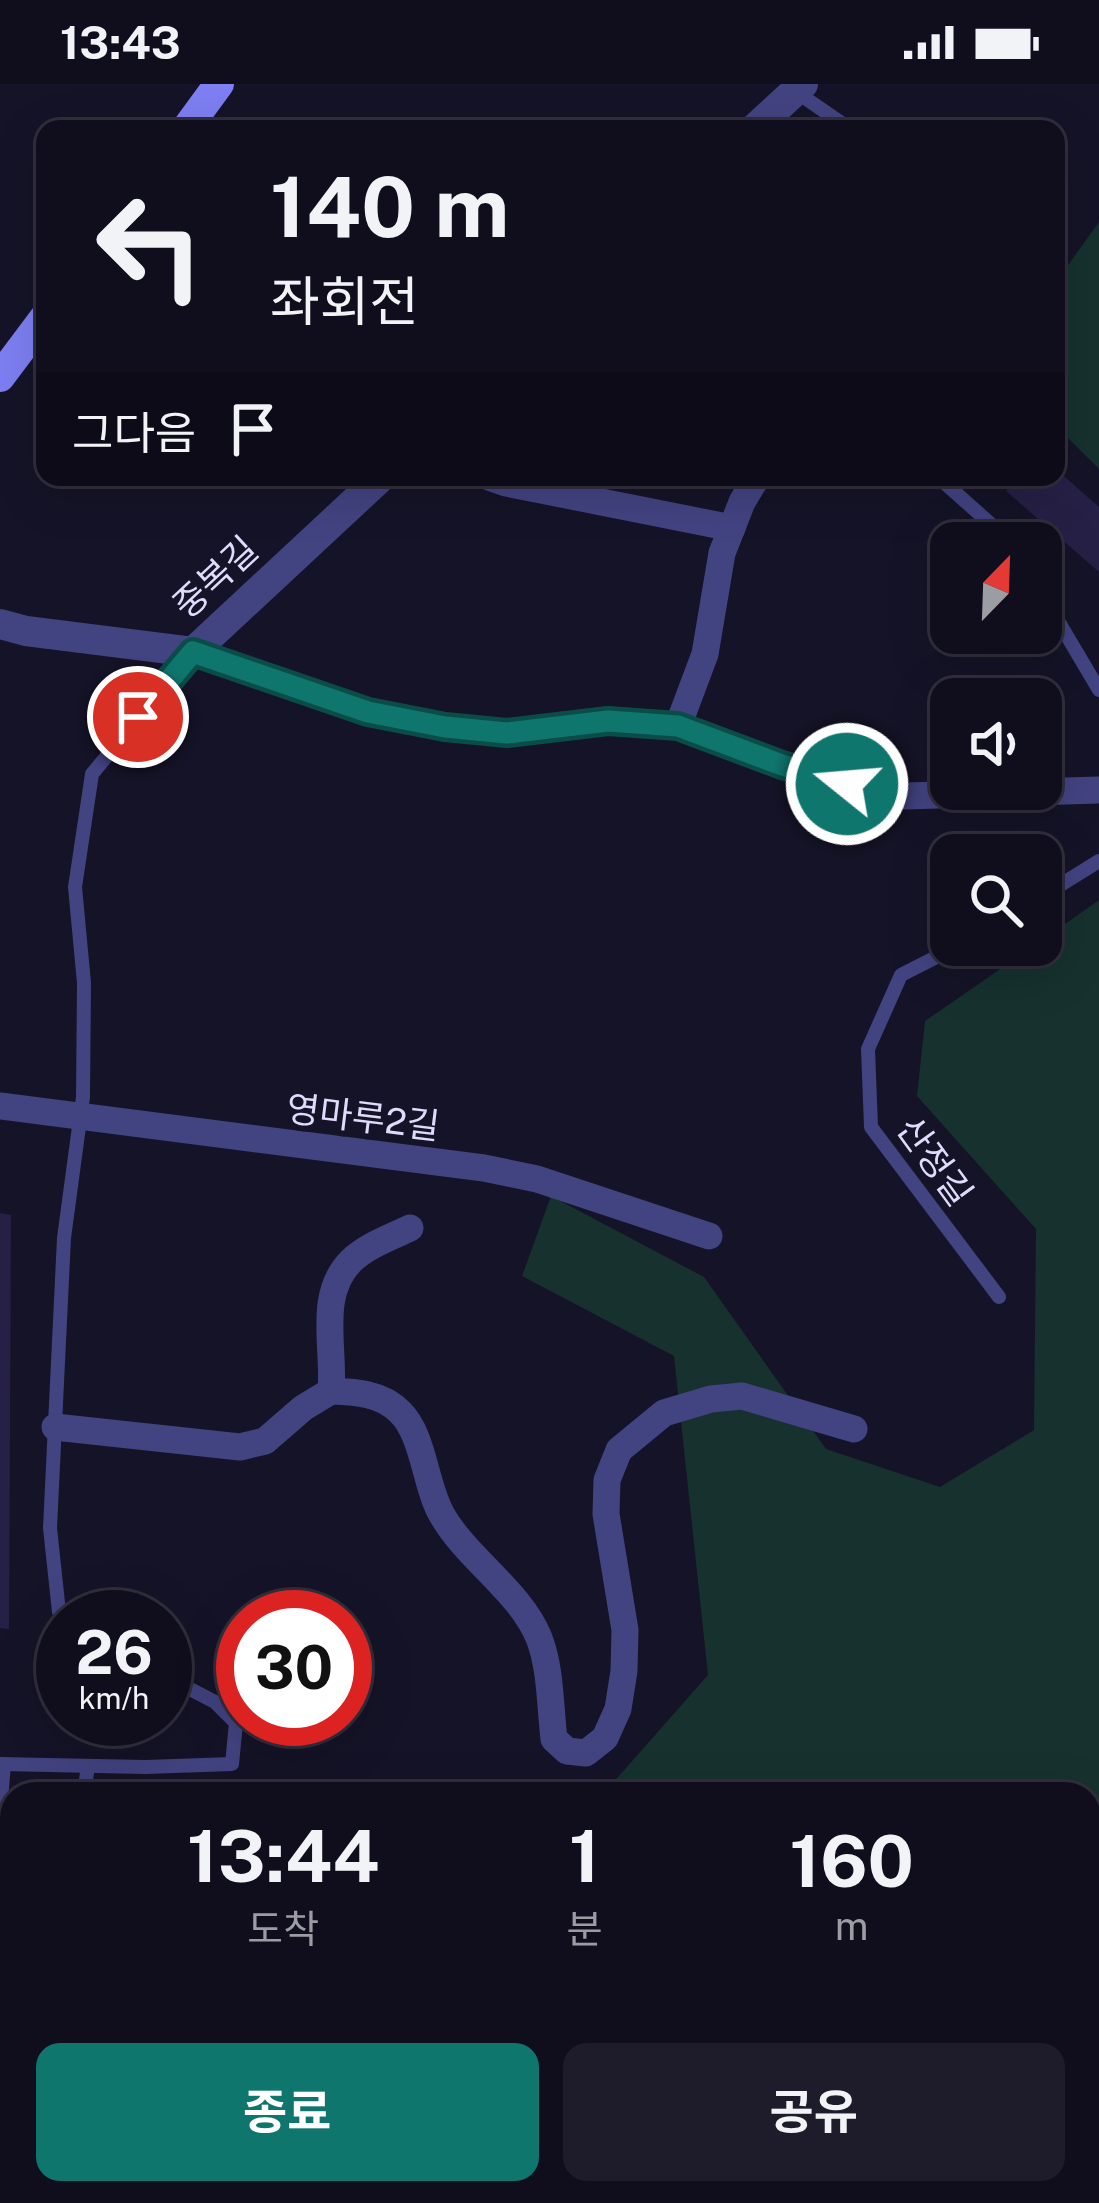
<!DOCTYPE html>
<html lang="ko">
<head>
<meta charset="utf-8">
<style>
	:root { --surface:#100e1d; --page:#1e1c2a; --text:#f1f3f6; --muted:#9c9ca4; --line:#302e3b; --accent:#0f766e }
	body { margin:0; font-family:"Public Sans","Noto Sans KR",sans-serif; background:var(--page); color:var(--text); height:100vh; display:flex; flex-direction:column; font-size:45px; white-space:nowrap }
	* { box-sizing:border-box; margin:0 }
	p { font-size:39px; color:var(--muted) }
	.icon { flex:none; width:66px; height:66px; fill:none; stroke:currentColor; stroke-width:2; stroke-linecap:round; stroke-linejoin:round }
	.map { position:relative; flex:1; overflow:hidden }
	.side { position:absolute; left:0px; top:1698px; width:1101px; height:423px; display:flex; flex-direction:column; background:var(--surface); border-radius:36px 36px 0 0; box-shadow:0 12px 48px #0002,0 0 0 3px var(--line) }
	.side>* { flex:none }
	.banner { position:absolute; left:36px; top:36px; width:1029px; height:366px; border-radius:24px; box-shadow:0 12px 48px #0002,0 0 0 3px var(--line); background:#100e1d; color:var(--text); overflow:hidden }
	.needle { width:78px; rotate:23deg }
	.controls { position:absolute; left:930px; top:438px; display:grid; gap:24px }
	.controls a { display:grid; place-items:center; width:132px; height:132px; border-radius:24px; background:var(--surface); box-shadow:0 12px 48px #0002,0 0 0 3px var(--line); font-size:60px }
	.speed { position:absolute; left:36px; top:1506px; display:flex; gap:24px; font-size:60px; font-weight:700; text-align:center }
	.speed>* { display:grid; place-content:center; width:156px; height:156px; border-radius:50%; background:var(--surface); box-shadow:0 12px 48px #0002,0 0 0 3px var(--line); line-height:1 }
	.speed small { font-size:30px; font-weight:400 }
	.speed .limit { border:18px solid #d22; background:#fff; color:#111 }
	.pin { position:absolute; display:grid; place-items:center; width:102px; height:102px; color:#fff; margin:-51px; border:6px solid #fff; border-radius:50%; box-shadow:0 3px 12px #0007 }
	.me { position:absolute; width:132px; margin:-66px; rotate:287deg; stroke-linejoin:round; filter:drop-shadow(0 0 9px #0008) }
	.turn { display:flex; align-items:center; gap:42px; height:252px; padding:0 36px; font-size:54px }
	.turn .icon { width:156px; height:156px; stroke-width:2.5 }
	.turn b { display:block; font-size:84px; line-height:102px }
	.then { display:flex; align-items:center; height:114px; padding:0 36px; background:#0003; gap:24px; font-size:45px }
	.eta { display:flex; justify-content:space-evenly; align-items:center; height:204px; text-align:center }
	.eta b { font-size:72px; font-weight:700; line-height:84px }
	.primary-button { display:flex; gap:24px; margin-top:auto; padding:24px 36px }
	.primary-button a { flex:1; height:138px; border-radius:24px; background:var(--accent); color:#fff; font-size:48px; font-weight:700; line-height:138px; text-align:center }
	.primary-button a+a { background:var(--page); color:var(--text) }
	.status { display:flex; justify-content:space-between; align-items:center; height:84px; padding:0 60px; background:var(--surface); direction:ltr }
	.status svg { height:33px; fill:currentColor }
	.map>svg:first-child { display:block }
</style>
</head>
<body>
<div class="status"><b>13:43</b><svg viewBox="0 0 49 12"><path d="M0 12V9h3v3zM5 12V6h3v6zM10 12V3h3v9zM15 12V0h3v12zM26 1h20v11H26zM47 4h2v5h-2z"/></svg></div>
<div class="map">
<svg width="1099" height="2119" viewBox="0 0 1099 2119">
	<rect width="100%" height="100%" fill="#151327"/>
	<g fill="#16312e">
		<polygon points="1099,138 1099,385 1056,342 1056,198"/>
		<polygon points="1099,816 1099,2119 163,2119 165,2109 1089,2109 1089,1710 603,1710 708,1591 674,1272 522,1192 551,1112 704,1193 826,1365 940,1403 1034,1346 1036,1145 917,1012 925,937 1035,861 1041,861 1041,857"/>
	</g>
	<g fill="#262046">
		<polygon points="1056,385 1099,423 1099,488 1006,407 1018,393 1056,393"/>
		<polygon points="0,1129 11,1131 9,1545 0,1544"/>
	</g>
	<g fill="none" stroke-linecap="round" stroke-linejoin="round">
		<polyline stroke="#3cafa3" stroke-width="6" stroke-dasharray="6 9" stroke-linecap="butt" points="67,2113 84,2119"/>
		<g stroke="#424381" stroke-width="14">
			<polyline points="795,7 850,45"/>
			<polyline points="938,393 1012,459"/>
			<polyline points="1041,508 1099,606"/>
			<polyline points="1041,813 1099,777"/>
			<polyline points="960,861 901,891 868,965 871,1043 999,1213"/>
			<polyline points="66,1533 59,1528 50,1444 64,1154 83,1013 84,899 75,803 92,690 193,568"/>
			<polyline points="0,1680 145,1683 232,1680 236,1639 215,1618 165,1592"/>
			<polyline points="84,1710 88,1682"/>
			<polyline points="0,1728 4,1680"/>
			<polyline points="0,2095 12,2097"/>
			<polyline points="47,2119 48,2109"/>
		</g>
		<g stroke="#424381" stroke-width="27">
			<polyline points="489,393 506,399 732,444"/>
			<polyline points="193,568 367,628 445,643 507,649 608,636 678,642 782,681 847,700 906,712 1099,706"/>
			<polyline points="678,642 705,570 722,469 742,418 757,393"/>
			<polyline points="0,1022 484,1084 537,1095 709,1152"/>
			<path d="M331,1307C355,1308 382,1309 400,1328C424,1351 425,1402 442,1431C467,1475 520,1507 539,1554C551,1585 550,1622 554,1655L567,1667L586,1669L605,1654L618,1625L624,1587L625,1546L606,1430L607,1396L619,1366L664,1329L711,1315L742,1312L854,1345"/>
			<path d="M55,1343L240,1363L265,1357L303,1324L331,1307C335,1264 317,1211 351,1177C366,1162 391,1153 410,1144"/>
		</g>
		<g stroke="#424381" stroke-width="30">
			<polyline points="754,45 803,0"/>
			<polyline points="0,540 26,547 193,568 381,393"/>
		</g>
		<g stroke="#7d7ff2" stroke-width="30">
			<polyline points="186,45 219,0"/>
			<polyline points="0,293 45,233"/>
		</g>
	</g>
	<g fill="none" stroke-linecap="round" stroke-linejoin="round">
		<g stroke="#0a4d48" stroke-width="30">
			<polyline id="route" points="138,633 193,568 368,628 445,643 507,649 608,637 678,642 782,681 847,700"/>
		</g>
		<use href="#route" stroke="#0f766e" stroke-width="21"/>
	</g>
	<g text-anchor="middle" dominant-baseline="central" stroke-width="12" stroke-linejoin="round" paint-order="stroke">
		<g font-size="36" fill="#dedcfc" stroke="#151327">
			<text transform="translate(215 493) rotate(-43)">중복길</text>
			<text transform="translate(363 1033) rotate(7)">영마루2길</text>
			<text transform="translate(935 1077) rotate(54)">산정길</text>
		</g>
	</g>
</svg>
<div class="controls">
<a><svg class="needle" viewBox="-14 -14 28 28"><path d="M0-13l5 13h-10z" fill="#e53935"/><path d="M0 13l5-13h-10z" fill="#9c9ca4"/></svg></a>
<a><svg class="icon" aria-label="sound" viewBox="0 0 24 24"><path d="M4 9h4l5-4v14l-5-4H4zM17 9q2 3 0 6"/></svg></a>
<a><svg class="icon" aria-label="search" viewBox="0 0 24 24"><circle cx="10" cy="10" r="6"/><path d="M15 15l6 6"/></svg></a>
</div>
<div class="speed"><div>26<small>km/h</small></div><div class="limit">30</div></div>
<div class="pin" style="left:138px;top:633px;background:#d93025"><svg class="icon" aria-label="arrive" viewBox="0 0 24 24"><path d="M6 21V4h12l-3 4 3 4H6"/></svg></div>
<svg class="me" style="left:847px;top:700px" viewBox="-20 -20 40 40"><circle r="17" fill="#0f766e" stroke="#fff" stroke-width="3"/><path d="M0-11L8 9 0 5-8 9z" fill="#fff"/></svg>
<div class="banner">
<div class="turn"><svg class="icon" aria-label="left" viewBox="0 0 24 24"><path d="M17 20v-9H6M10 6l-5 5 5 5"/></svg><div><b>140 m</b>좌회전</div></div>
<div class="then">그다음<svg class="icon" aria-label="arrive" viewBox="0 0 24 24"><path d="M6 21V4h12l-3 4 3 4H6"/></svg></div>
</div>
<section class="side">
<div class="eta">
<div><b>13:44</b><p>도착</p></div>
<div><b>1</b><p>분</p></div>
<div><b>160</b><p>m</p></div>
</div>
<div class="primary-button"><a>종료</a><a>공유</a></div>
</section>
</div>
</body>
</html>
